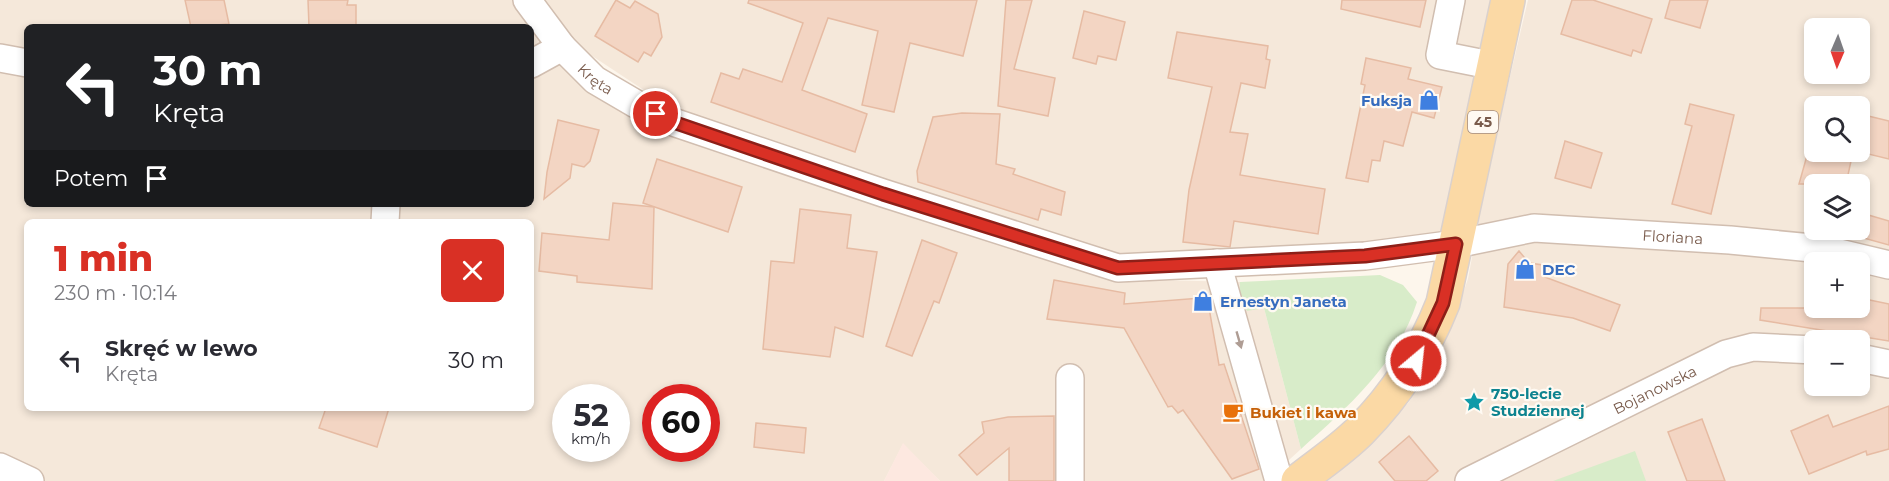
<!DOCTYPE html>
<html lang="pl">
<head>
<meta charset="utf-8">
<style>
	:root { --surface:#fff; --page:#f7f7f7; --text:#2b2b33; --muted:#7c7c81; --accent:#d93025 }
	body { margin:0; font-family:Montserrat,sans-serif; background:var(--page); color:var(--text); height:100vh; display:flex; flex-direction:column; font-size:22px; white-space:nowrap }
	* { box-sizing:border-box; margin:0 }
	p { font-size:20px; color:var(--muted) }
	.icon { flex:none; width:33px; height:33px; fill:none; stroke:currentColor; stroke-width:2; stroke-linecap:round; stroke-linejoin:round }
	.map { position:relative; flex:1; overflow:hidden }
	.panel { position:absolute; left:24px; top:219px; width:510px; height:192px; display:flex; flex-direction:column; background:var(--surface); border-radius:9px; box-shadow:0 3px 9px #0003 }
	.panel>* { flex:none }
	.banner { position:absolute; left:24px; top:24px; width:510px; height:183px; border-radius:9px; box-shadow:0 3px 9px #0003; background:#202124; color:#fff; overflow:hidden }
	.needle { width:39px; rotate:182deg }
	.buttons { position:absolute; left:1804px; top:18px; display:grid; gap:12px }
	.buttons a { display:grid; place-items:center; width:66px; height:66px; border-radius:9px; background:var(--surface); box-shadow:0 3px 9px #0003; font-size:30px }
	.speed { position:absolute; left:552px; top:384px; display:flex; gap:12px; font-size:30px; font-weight:700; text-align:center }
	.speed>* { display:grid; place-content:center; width:78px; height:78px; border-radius:50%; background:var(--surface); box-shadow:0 3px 9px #0003; line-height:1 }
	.speed small { font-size:15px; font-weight:400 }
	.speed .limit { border:9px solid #d22; background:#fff; color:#111 }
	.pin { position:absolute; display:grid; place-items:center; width:51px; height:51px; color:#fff; margin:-26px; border:3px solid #fff; border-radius:50%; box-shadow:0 2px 6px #0007 }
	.me { position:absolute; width:66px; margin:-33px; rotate:28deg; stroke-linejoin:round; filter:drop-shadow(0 0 4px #0008) }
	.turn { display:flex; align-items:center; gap:21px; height:126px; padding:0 30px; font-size:27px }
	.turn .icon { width:78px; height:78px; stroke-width:2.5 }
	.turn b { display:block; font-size:42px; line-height:51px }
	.then { display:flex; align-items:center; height:57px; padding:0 30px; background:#0003; gap:12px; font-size:22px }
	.round { display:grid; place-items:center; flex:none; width:63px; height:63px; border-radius:9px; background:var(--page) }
	.overview { display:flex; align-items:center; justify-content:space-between; height:102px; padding:0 30px }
	h1 { font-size:36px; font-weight:800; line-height:45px; color:var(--accent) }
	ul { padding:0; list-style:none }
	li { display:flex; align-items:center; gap:18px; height:78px; padding:0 30px }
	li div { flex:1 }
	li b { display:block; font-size:22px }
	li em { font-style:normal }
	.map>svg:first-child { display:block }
</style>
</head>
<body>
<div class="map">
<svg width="1889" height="481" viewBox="0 0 1889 481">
	<rect width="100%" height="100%" fill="#fdf6ec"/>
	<g fill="#f5e8da" fill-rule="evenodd">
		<path d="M0,0H516L646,117L1114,279L1240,282L1239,296L1264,308L1301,449L1266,481H940L903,444L884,481H0ZM27,27H531V204H27ZM27,222H531V408H27ZM566,398H616V448H566ZM656,398H706V448H656Z"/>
		<polygon points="539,0 1493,0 1444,236 1364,246 1120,256 877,182 662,102 568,40"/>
		<path d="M1528,0H1889V481H1324L1366,446L1409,402L1443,348L1468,279L1487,175ZM1815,28H1860V74H1815ZM1815,106H1860V152H1815ZM1815,184H1860V230H1815ZM1815,262H1860V308H1815ZM1815,340H1860V386H1815Z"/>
	</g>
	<polygon fill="#fde8e0" points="903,443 940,481 884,481"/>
	<g fill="#d8ecc9">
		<path d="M1380,275L1403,285L1417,302C1397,364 1348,407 1301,449L1264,308L1247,311L1239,296L1240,282Z"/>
		<polygon points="1635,451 1646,481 1553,481"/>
	</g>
	<g fill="#f3d5c3" stroke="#e6bba3" stroke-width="1.5">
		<polygon points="185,0 224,0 229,24 191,27"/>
		<polygon points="308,0 348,0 347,5 356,5 356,26 309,27"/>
		<polygon points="616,0 630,8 635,1 658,14 662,37 651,56 644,52 638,62 595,36"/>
		<polygon points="749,0 977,0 963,56 910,43 894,112 862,105 878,31 828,18 802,90 867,114 855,152 711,102 721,73 739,79 743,69 782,82 803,23 748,3"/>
		<polygon points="1006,0 1032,0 1014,69 1055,78 1048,116 998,106"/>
		<polygon points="1342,0 1426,0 1420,27 1341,9"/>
		<polygon points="1572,0 1593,0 1652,19 1641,53 1633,50 1631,56 1561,34"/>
		<polygon points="1670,0 1708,0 1700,28 1665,18"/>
		<polygon points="1084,11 1125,22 1116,60 1098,56 1096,64 1073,58"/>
		<polygon points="1177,32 1268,46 1266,59 1270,60 1265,88 1241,83 1230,132 1248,134 1240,175 1325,189 1318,234 1234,221 1230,247 1183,242 1189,190 1212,87 1168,78"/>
		<polygon points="1366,58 1411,68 1408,79 1442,87 1434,118 1412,112 1403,146 1384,141 1380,161 1372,160 1368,182 1346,178 1365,85 1361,84"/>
		<polygon points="1690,104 1734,115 1711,214 1672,204 1692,126 1685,124"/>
		<polygon points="962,113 1000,114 996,164 1015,169 1013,174 1065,192 1061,215 1041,209 1038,220 918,182 917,171 933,117"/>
		<polygon points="1860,114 1889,121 1889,159 1860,152"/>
		<polygon points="558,120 599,130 590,161 584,167 572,164 570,178 544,199 547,172"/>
		<polygon points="1565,141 1602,153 1591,188 1555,178"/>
		<polygon points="1808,152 1853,152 1846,184 1799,184"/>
		<polygon points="657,159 742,187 728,232 643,203"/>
		<polygon points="613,203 654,207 652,289 577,282 577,276 539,271 542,233 609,240"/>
		<polygon points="800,209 851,215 847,248 877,252 863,337 835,327 830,357 763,349 771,261 794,263"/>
		<polygon points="1865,214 1889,221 1889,245 1860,237"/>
		<polygon points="922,240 957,253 939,303 934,301 912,356 886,346"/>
		<polygon points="1519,251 1529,263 1543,265 1542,276 1620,305 1610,331 1573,318 1504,307 1508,264"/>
		<polygon points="1054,280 1125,293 1124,304 1201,298 1202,304 1208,302 1219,365 1224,364 1259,469 1232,479 1183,410 1178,413 1172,406 1168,407 1124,328 1047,319"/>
		<polygon points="1860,298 1889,304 1889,341 1760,320 1761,308 1860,308"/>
		<polygon points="1889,406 1889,449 1867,455 1866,451 1809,474 1791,431 1828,415 1833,427"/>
		<polygon points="326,408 389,408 377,447 319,428"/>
		<polygon points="1054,416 1054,481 1009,481 1009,448 977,475 959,455 984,433 982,422 1008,417"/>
		<polygon points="1702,419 1725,481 1687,481 1668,432"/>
		<polygon points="756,423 806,428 804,453 754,447"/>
		<polygon points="1409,436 1438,471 1426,481 1395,481 1379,462"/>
	</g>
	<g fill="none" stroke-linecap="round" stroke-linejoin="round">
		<g stroke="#d1beb0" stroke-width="30">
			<g id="minor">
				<path id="s1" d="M527,0L562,47L595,80L636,104L676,123L883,193L1118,268L1365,256L1456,244L1534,228L1730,240L1822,249L1889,265"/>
				<polyline points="1451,0 1440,55 1495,66"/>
				<polyline points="0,58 27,63"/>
				<polyline points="531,64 562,47"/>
				<polyline points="385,222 386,204"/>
				<polyline points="1217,263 1279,481"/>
				<polyline points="1860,358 1889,364"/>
				<polyline points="1070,378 1070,481"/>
				<polyline points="0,467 30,481"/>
				<path id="s2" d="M1469,481L1726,354L1753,347L1815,350"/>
			</g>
		</g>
		<g stroke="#dad1cd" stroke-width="36">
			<path id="major" d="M1298,481C1318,465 1341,450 1360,431C1397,394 1424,351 1443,303L1508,0"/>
		</g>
		<use href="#minor" stroke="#fff" stroke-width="27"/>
		<use href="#major" stroke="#fbd9a5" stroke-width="33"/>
	</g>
	<defs><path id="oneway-solid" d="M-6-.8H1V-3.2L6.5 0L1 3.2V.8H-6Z" transform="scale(1.5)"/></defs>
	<use fill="#af9d94" href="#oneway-solid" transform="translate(1239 340) rotate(74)"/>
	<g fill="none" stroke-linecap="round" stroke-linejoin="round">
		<g stroke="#8d1f18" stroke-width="15">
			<polyline id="route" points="656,114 676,123 883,194 1118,268 1365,256 1456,244 1443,303 1416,361"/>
		</g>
		<use href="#route" stroke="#d93025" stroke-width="10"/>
	</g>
	<defs>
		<g id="shop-bare" transform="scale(1.62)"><path d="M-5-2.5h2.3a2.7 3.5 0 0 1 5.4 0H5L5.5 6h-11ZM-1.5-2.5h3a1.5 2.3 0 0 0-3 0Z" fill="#3f7fe0" stroke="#fffaf3" stroke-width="2.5" paint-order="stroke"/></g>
		<g id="sight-bare" transform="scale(1.62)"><path d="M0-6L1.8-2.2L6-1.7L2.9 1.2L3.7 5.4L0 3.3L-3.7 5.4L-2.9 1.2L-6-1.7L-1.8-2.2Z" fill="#0f9aa8" stroke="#fffaf3" stroke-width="2.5" paint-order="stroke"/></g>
		<g id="cafe-bare" transform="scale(1.62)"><path d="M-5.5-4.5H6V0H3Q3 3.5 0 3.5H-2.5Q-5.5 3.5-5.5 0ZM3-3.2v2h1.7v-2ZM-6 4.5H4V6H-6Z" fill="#e8710a" stroke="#fffaf3" stroke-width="2.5" paint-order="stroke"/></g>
	</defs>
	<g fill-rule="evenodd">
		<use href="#shop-bare" x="1429" y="100"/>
		<use href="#shop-bare" x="1525" y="269"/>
		<use href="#shop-bare" x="1203" y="301"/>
		<use href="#sight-bare" x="1474" y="402"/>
		<use href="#cafe-bare" x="1233" y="412"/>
	</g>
	<g text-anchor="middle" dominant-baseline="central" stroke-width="4.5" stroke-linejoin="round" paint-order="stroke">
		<rect fill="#fffaf3" stroke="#a28b7f" stroke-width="1.5" x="1468" y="111" width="30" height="22" rx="4.5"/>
		<g font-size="14" font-weight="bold" fill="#7a5c4d">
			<text x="1483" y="122">45</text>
		</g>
		<g font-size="15" fill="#7a5c4d" stroke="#fffaf3">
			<text stroke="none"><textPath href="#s1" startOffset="105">Kręta</textPath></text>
			<text stroke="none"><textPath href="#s1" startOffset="1220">Floriana</textPath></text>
			<text stroke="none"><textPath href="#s2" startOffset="207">Bojanowska</textPath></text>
		</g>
		<g font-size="15" font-weight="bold" fill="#366cbe" stroke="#fffaf3" text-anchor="start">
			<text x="1412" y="100" text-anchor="end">Fuksja</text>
			<text x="1542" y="269">DEC</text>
			<text x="1220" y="301">Ernestyn Janeta</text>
		</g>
		<g font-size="15" font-weight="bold" fill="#0d838f" stroke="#fffaf3" text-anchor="start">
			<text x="1491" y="393">750-lecie<tspan x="1491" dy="17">Studziennej</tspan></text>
		</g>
		<g font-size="15" font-weight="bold" fill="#c56008" stroke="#fffaf3" text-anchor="start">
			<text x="1250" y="412">Bukiet i kawa</text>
		</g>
	</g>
</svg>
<div class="buttons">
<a><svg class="needle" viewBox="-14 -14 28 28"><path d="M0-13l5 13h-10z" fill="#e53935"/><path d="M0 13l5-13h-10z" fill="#7c7c81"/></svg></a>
<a><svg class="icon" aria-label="search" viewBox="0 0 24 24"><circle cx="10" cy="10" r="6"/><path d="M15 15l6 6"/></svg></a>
<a><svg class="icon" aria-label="layers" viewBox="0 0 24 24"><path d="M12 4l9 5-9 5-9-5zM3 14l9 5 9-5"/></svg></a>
<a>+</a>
<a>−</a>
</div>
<div class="speed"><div>52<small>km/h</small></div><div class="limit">60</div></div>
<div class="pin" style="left:656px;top:114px;background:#d93025"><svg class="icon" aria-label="arrive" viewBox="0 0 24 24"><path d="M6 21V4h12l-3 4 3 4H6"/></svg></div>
<svg class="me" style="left:1416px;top:361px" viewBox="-20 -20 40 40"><circle r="17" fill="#d93025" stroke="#fff" stroke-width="3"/><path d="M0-11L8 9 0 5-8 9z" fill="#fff"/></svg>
<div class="banner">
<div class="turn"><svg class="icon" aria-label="left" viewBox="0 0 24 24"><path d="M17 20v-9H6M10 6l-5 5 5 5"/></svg><div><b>30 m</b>Kręta</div></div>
<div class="then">Potem<svg class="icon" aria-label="arrive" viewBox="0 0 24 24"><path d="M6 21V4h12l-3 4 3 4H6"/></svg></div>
</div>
<section class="panel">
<div class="overview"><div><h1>1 min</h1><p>230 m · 10:14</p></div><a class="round" style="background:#d93025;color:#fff"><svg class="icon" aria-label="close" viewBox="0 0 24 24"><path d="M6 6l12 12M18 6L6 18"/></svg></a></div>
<ul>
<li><svg class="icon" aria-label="left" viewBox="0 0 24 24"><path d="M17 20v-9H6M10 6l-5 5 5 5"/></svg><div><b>Skręć w lewo</b><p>Kręta</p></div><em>30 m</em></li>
</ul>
</section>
</div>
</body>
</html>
